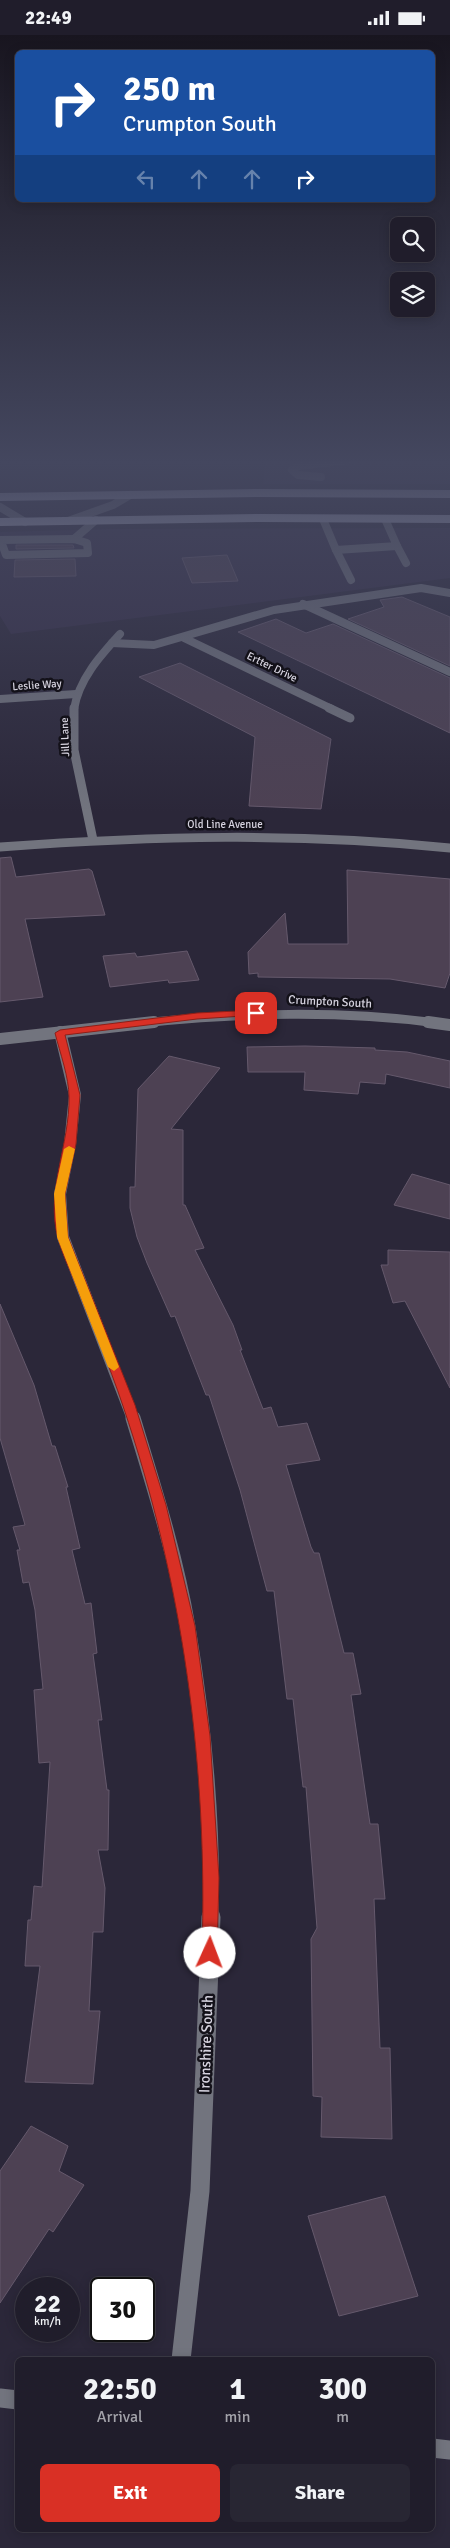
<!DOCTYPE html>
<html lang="en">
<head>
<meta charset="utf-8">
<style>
	:root { --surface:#201d2b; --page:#282633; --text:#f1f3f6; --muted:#a2a2a9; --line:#3d3b47; --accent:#d93025 }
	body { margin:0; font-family:Signika,sans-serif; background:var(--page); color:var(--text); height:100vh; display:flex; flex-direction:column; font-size:19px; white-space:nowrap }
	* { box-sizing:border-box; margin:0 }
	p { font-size:16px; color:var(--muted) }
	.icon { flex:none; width:28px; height:28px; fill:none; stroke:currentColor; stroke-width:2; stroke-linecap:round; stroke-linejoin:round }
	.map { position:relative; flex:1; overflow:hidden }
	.side { position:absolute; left:15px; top:2322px; width:420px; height:175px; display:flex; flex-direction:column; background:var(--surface); border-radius:8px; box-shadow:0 2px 12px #0003,0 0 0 1px var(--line) }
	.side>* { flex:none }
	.hud { position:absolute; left:15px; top:15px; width:420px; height:152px; border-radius:8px; box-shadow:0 2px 12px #0003,0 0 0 1px var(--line); background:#1a4fa0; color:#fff; overflow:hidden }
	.fabs { position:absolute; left:390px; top:182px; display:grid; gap:10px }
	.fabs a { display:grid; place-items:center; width:45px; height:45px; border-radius:8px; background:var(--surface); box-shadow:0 2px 12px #0003,0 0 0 1px var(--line); font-size:25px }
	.speed { position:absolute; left:15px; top:2242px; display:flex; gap:10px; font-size:25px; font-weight:700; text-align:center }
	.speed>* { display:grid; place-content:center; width:65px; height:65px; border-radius:50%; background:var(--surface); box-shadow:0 2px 12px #0003,0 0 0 1px var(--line); line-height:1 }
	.speed small { font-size:12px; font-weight:400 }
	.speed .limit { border:2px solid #111; border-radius:8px; background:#fff; color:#111 }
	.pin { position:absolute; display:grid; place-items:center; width:42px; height:42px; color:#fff; margin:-21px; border-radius:10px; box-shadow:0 2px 8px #0006 }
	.me { position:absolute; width:55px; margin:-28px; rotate:2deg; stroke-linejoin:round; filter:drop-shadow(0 0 4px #0008) }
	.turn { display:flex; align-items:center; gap:18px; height:105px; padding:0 25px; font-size:22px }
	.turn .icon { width:65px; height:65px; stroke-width:2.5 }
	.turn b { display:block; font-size:35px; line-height:42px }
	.lanes { display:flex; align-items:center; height:48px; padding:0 25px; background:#0003; justify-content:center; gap:25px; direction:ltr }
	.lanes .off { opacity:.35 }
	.eta { display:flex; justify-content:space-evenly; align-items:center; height:85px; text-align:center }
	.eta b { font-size:30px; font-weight:700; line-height:35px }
	.button { display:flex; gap:10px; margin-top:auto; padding:10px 25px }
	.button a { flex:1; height:58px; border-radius:8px; background:var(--accent); color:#fff; font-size:20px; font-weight:700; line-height:58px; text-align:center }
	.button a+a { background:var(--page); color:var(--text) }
	.status { display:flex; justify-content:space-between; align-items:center; height:35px; padding:0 25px; background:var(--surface); direction:ltr }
	.status svg { height:14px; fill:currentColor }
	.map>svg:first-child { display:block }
</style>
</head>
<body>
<div class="status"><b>22:49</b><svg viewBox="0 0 49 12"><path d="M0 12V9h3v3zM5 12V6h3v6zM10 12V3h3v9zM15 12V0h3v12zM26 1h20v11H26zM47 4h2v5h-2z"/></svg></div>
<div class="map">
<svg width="450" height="2513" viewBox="0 0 450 2513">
	<rect width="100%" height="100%" fill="#2b2739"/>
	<g fill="#352e47">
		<polygon points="283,425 450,425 450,449 263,449 265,427"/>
		<polygon points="450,493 450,543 11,599 0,581 0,497 114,494"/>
	</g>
	<g fill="#4d4153" stroke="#65596c">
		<polygon points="16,510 73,510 74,513 16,514"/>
		<polygon points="227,520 238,546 192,548 182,523"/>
		<polygon points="75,524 76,541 14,542 15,525"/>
		<polygon points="402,562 450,582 450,631 348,584 384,572 380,565"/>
		<polygon points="276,584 306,598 333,589 450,643 450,698 238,597"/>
		<polygon points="180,628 331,704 321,774 249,771 255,702 139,642"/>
		<polygon points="11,822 16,842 89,834 92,836 105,880 25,884 43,962 0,967 0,823"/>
		<polygon points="347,835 450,844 450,938 445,953 390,944 258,942 258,938 249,939 248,917 285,878 288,909 348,909"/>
		<polygon points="187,916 199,945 169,948 168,945 110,952 103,921 135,918 137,922"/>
		<polygon points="305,1011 375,1013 375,1015 407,1017 450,1026 450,1053 386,1039 385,1049 360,1047 358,1059 304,1055 305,1037 248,1037 247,1012"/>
		<polygon points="169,1021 220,1033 171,1094 183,1095 183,1170 185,1170 204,1213 195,1215 233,1290 242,1315 240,1315 263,1374 271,1372 278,1392 307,1388 320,1425 286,1430 311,1512 314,1518 319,1518 344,1618 353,1618 361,1659 351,1660 370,1789 378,1789 385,1864 374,1864 380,2013 390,2013 392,2104 321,2102 322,2062 313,2061 311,1904 317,1893 306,1752 303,1752 293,1664 287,1664 274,1556 267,1556 240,1455 209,1360 206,1360 175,1281 171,1282 147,1228 137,1202 130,1173 130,1152 135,1152 138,1054"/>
		<polygon points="412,1139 450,1150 450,1184 394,1170"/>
		<polygon points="388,1215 450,1217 450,1353 405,1266 393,1268 381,1230 388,1230"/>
		<polygon points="0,1269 34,1350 52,1411 55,1411 68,1452 66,1452 80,1513 72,1515 85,1569 91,1568 97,1618 93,1619 102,1685 98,1685 107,1755 109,1755 108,1815 98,1815 105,1853 103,1897 93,1897 89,1976 100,1976 93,2049 25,2047 40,1931 25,1931 28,1885 31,1885 34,1851 42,1852 50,1727 39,1728 34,1655 43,1654 35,1575 29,1547 23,1548 17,1515 20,1515 13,1492 25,1490 0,1403"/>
		<polygon points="31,2091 68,2111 59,2136 84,2150 53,2197 49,2194 0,2268 0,2136"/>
		<polygon points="385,2161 418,2261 339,2281 308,2181"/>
	</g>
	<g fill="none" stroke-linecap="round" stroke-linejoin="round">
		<g stroke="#72747e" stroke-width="8">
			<polyline points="321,442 298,440 292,435 298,431 350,425"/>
			<polyline points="0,472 25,487"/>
			<polyline points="323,484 336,515 397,511 385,484"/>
			<polyline points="68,486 113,470 130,460"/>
			<polyline points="74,504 96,485"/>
			<polyline points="0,505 74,504 87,508 88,518 6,520 1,506"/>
			<polyline points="397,511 406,528"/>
			<polyline points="336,515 351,545"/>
			<polyline points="303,569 450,637"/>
			<polyline points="184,603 332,674"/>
			<polyline points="112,608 154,610 274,575 421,553 450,558"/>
			<polyline points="0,664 76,659"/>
			<path d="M74,674C79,644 100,621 120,599"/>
		</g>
		<g stroke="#72747e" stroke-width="9">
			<polyline points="74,673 74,715 93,805"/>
			<polyline points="329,673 350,683"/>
			<path d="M0,812C151,801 299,797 450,813"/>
			<path d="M142,988C241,978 338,975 437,988"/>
		</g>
		<g stroke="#72747e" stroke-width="12">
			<polyline points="428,987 450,990"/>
			<polyline points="60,997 75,1060 70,1109 60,1159 63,1202 133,1384"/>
			<polyline points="0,1004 154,987"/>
		</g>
		<path stroke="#72747e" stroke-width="15" d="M133,1383C154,1452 176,1521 188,1592C204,1688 214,1787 211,1884"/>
		<g stroke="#72747e" stroke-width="19">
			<polyline points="181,2325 200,2156 211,1882"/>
			<polyline points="0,2363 18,2365"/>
			<polyline points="432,2413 450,2415"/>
		</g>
		<g stroke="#bbbed3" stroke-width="8">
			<polyline points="0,462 258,458 450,459"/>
			<polyline points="0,487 261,483 450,484"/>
		</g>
	</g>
	<linearGradient id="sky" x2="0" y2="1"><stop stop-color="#18151f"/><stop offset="0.55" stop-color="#44475f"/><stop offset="1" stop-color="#44475f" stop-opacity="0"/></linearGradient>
	<rect width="450" height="777" fill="url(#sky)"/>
	<path fill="#d93025" stroke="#8d1f18" d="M256,975L261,978L259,980L197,984L65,1000L80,1060L76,1109L65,1159L68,1202L135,1370L166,1470L195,1591L210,1701L219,1843L217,1918L215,1922L210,1924L204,1922L202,1918C208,1732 183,1547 123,1371C109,1329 91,1288 75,1247C69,1233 62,1218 58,1203C45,1157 70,1109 69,1062C69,1042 60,1018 55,998L60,995L197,978Z"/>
	<polygon fill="#f59e0b" points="69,1111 75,1114 65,1159 68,1202 119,1332 114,1336 108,1332 57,1202 54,1159 64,1114"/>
	<g text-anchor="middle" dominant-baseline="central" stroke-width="5" stroke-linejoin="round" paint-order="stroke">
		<g font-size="11" fill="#d6d3df" stroke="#131119">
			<text transform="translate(272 632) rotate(26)">Ertter Drive</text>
			<text transform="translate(37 650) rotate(-4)">Leslie Way</text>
			<text transform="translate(65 702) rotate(-92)">Jill Lane</text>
			<text x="225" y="789">Old Line Avenue</text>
		</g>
		<g font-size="12" fill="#d6d3df" stroke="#131119">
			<text transform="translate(330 967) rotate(3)">Crumpton South</text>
		</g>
		<g font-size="15" fill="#d6d3df" stroke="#131119">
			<text transform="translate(206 2009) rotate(-88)">Ironshire South</text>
		</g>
	</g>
</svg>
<div class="fabs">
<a><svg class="icon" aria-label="search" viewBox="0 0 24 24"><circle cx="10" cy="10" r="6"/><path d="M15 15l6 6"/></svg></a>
<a><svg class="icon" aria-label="layers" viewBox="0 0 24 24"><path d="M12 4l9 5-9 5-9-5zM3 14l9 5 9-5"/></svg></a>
</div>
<div class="speed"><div>22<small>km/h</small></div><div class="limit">30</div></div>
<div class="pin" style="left:256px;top:978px;background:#d93025"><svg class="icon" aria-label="arrive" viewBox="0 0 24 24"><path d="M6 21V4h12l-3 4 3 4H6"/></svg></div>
<svg class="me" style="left:210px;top:1918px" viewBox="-20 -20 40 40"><circle r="19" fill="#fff"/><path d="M0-13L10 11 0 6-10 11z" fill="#d93025"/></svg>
<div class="hud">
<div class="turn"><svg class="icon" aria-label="right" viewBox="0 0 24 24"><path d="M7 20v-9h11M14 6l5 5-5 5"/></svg><div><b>250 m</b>Crumpton South</div></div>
<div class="lanes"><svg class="icon off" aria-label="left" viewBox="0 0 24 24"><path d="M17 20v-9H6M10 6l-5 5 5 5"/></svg><svg class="icon off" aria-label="ahead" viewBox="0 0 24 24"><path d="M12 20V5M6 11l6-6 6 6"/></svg><svg class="icon off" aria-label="ahead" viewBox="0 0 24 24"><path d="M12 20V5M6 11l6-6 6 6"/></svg><svg class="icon" aria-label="right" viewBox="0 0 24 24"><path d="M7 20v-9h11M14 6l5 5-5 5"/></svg></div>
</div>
<section class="side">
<div class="eta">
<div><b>22:50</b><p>Arrival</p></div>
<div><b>1</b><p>min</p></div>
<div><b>300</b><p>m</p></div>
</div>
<div class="button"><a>Exit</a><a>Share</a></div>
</section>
</div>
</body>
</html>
